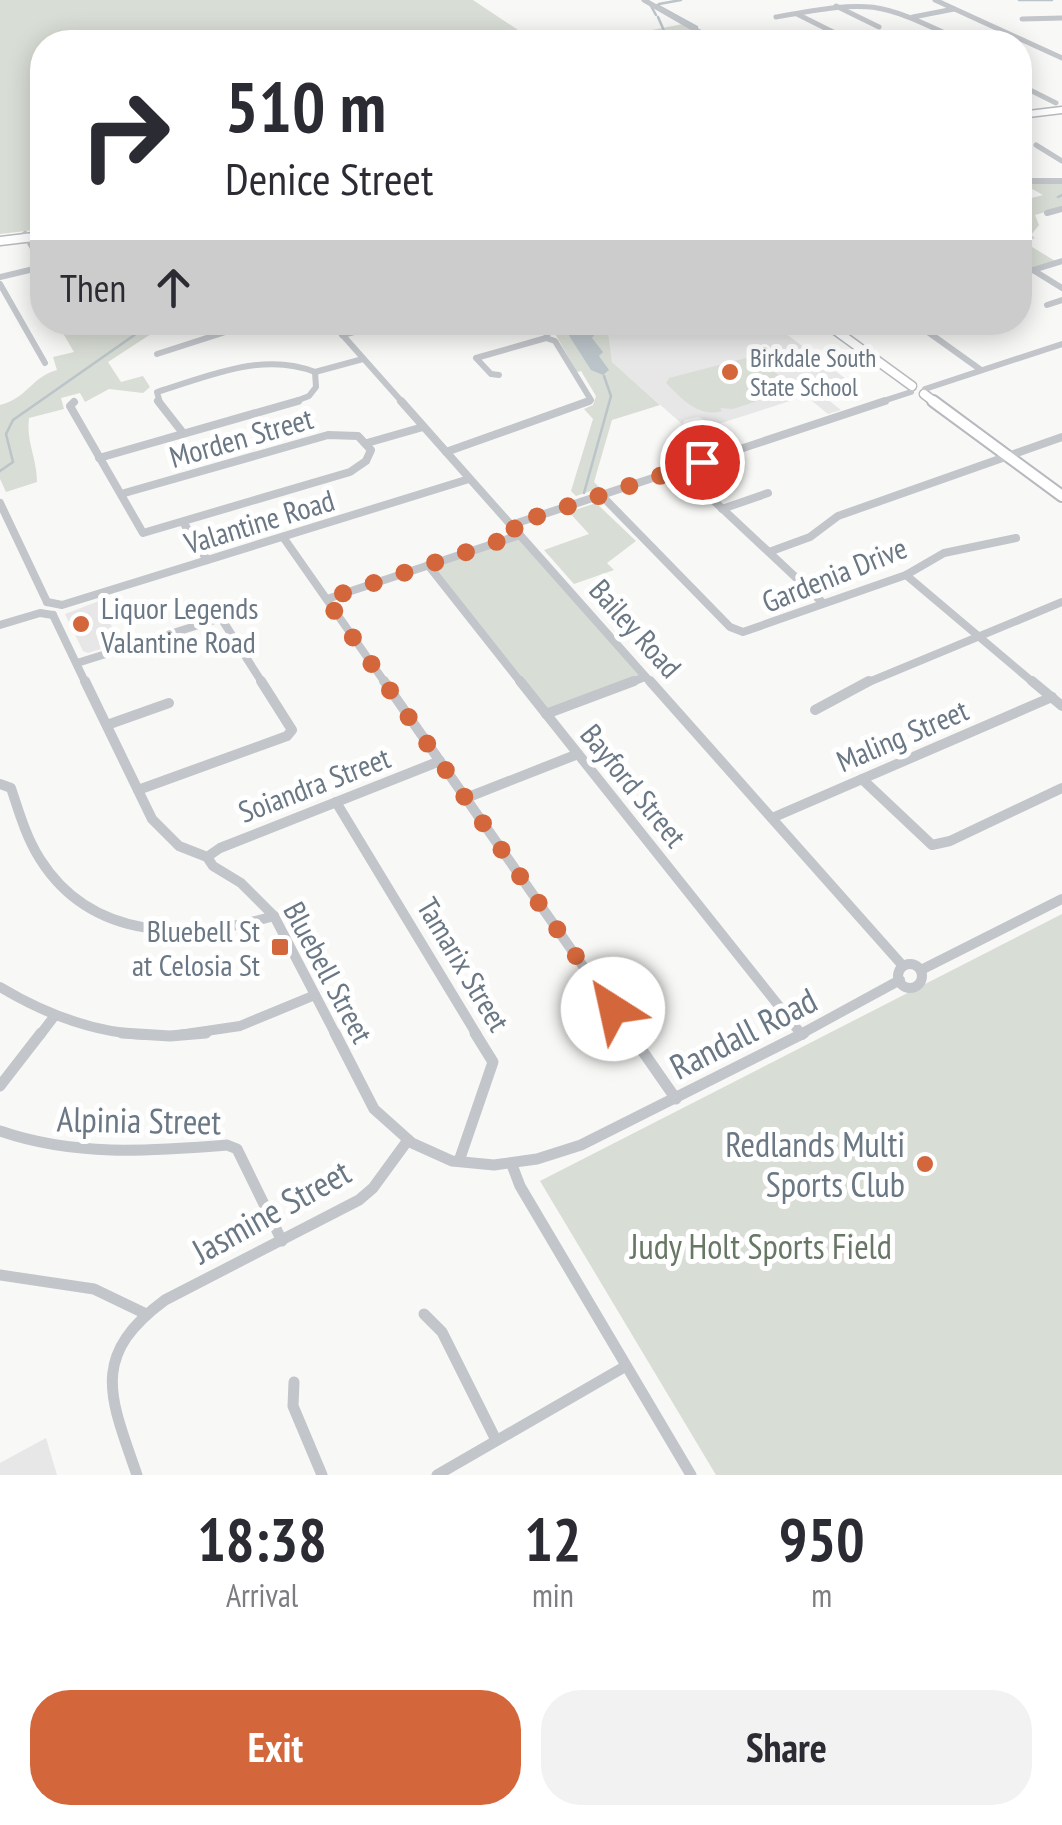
<!DOCTYPE html>
<html lang="en">
<head>
<meta charset="utf-8">
<style>
	:root { --surface:#fff; --page:#f2f2f3; --text:#2b2b33; --muted:#7c7c81; --accent:#d3663b }
	body { margin:0; font-family:"PT Sans Narrow",sans-serif; background:var(--page); color:var(--text); height:100vh; display:flex; flex-direction:column; font-size:38px; white-space:nowrap }
	* { box-sizing:border-box; margin:0 }
	p { font-size:32px; color:var(--muted) }
	.icon { flex:none; width:55px; height:55px; fill:none; stroke:currentColor; stroke-width:2; stroke-linecap:round; stroke-linejoin:round }
	.map { position:relative; height:1475px; overflow:hidden }
	.details { display:flex; flex-direction:column; background:var(--surface); flex:1 }
	.details>* { flex:none }
	.hud { position:absolute; left:30px; top:30px; width:1002px; height:305px; border-radius:40px; box-shadow:0 5px 25px #0003; background:#fff; color:var(--text); overflow:hidden }
	.pin { position:absolute; display:grid; place-items:center; width:85px; height:85px; color:#fff; margin:-42px; border:5px solid #fff; border-radius:50%; box-shadow:0 2px 10px #0007 }
	.me { position:absolute; width:110px; margin:-55px; rotate:325deg; stroke-linejoin:round; filter:drop-shadow(0 0 8px #0008) }
	.turn { display:flex; align-items:center; gap:35px; height:210px; padding:0 30px; font-size:45px }
	.turn .icon { width:130px; height:130px; stroke-width:2.5 }
	.turn b { display:block; font-size:70px; line-height:85px }
	.then { display:flex; align-items:center; height:95px; padding:0 30px; background:#0003; gap:20px; font-size:38px }
	.eta { display:flex; justify-content:space-evenly; align-items:center; height:170px; text-align:center }
	.eta b { font-size:60px; font-weight:600; line-height:70px }
	.cta { display:flex; gap:20px; margin-top:auto; padding:20px 30px }
	.cta a { flex:1; height:115px; border-radius:40px; background:var(--accent); color:#fff; font-size:40px; font-weight:600; line-height:115px; text-align:center }
	.cta a+a { background:var(--page); color:var(--text) }
	.map>svg:first-child { display:block }
</style>
</head>
<body>
<div class="map">
<svg width="1062" height="1475" viewBox="0 0 1062 1475">
	<rect width="100%" height="100%" fill="#f8f8f6"/>
	<g fill="#e6e7e6">
		<polygon points="617,322 816,324 785,333 850,382 818,392 841,410 828,414 806,396 715,425 698,417 685,420 682,424 612,362 607,333 622,328"/>
		<polygon points="99,601 120,643 88,653 83,651 65,614"/>
		<polygon points="46,1438 57,1475 0,1475 0,1463"/>
	</g>
	<g fill="#d8ddd5">
		<polygon points="0,0 473,0 536,42 42,42 42,229 0,234"/>
		<polygon points="683,24 705,39 695,42 605,39"/>
		<polygon points="1028,182 1062,182 1062,207 1035,215 1039,225 1031,235 1035,238 1024,242 1055,261 1020,271 1020,201 1043,195 1025,185"/>
		<path d="M57,323H97L101,328L114,323H168L108,362L121,382L143,376L150,387L143,393L109,389L85,402L80,393L61,398L64,409L29,418C26,442 37,458 37,482L6,492L0,479V405C28,398 31,377 57,370L53,357L74,352Z"/>
		<polygon points="549,323 617,323 623,328 608,333 612,362 660,405 612,420 594,482 600,488 576,496 571,491 593,419 584,409 593,405 596,396 581,371 577,372"/>
		<path d="M750,357C764,360 784,377 788,391L733,409L720,408L722,411C699,418 682,399 666,383L669,378Z"/>
		<polygon points="596,503 636,541 607,563 614,570 574,584 544,550 589,534 569,512"/>
		<polygon points="520,535 645,677 546,714 428,565"/>
		<polygon points="1062,914 1062,1475 716,1475 540,1181"/>
	</g>
	<polygon fill="#bbc4c9" points="561,323 595,323 598,330 592,338 603,352 599,356 609,370 603,375 591,370"/>
	<g fill="none" stroke-linecap="round" stroke-linejoin="round">
		<g stroke="#bbc4c9" stroke-width="2.5">
			<polyline points="1019,0 1033,0"/>
			<polyline points="1034,0 1052,0"/>
			<polyline points="659,4 681,0"/>
			<polyline points="657,5 697,27"/>
			<polyline points="651,6 656,15"/>
			<polyline points="658,17 665,33 662,42"/>
			<polyline points="1058,197 1062,195"/>
			<polyline points="0,471 13,462 6,434 13,420 153,322"/>
			<polyline points="584,493 611,396 604,376"/>
		</g>
		<g stroke="#b6b9bd" stroke-width="9">
			<polyline id="major-far2" points="1020,115 1062,110"/>
		</g>
		<g stroke="#b6b9bd" stroke-width="11">
			<g id="major-far1">
				<polyline points="0,241 42,236"/>
				<polyline points="824,322 912,386"/>
				<polyline points="924,394 936,403"/>
			</g>
		</g>
		<g stroke="#b6b9bd" stroke-width="14">
			<polyline id="major" points="933,401 1062,496"/>
		</g>
		<g stroke="#c2c5c9" stroke-width="5">
			<polyline points="644,0 717,42"/>
			<polyline points="935,0 1062,58"/>
			<polyline points="836,6 879,27"/>
			<polyline points="797,14 853,42"/>
			<path d="M776,17C875,0 874,0 964,42"/>
			<polyline points="913,17 954,9"/>
			<polyline points="1022,19 1062,18"/>
			<polyline points="929,42 953,37"/>
			<polyline points="1020,85 1056,103"/>
			<polyline points="1036,145 1062,161"/>
		</g>
		<g stroke="#c2c5c9" stroke-width="6">
			<polyline points="1020,186 1027,181 1062,181"/>
			<polyline points="1047,213 1062,209"/>
			<polyline points="25,234 42,264"/>
			<polyline points="1033,270 1062,288"/>
			<polyline points="1020,274 1062,261"/>
			<polyline points="0,277 42,267"/>
			<polyline points="0,284 45,363"/>
			<polyline points="1047,305 1062,300"/>
			<polyline points="331,322 403,403"/>
			<polyline points="408,322 420,330 455,322"/>
			<polyline points="545,322 550,329 546,338 555,341 591,400 582,403"/>
			<polyline points="914,322 981,370"/>
			<polyline points="342,335 394,322"/>
			<polyline points="157,354 256,322"/>
			<polyline points="315,372 363,359"/>
			<polyline points="499,375 491,374 476,358 546,338"/>
			<polyline points="925,389 1062,344"/>
			<path d="M160,403L157,392C207,377 263,351 315,372"/>
			<polyline points="291,403 309,396 316,387 315,372"/>
			<polyline points="877,403 911,392"/>
		</g>
		<g stroke="#c2c5c9" stroke-width="8">
			<polyline points="158,401 183,433"/>
			<polyline points="401,401 652,684"/>
			<polyline points="74,402 70,406 143,533 350,472 366,461 371,450 358,436 328,435 121,494"/>
			<polyline points="367,443 423,427"/>
			<polyline points="446,452 589,401"/>
			<polyline points="99,458 298,401"/>
			<polyline points="680,469 823,603"/>
			<polyline points="601,495 730,627 743,632 906,575 944,553 1016,538"/>
			<polyline points="0,503 47,602"/>
			<polyline points="722,509 768,493"/>
			<polyline points="183,522 207,560"/>
			<polyline points="511,525 885,401"/>
			<polyline points="283,537 386,684"/>
			<polyline points="769,552 810,537 838,516 1062,437"/>
			<polyline points="428,565 522,684"/>
			<polyline points="906,575 1035,684"/>
			<polyline points="327,599 520,535"/>
			<polyline points="47,602 62,605 469,479"/>
			<polyline points="53,615 86,684"/>
			<polyline points="0,625 40,613 53,615"/>
			<polyline points="77,663 221,618 263,684"/>
			<polyline points="627,684 645,677"/>
			<polyline points="864,684 1062,602"/>
		</g>
		<g stroke="#c2c5c9" stroke-width="10">
			<polyline points="85,681 152,819 179,846 207,857 213,866 241,883 274,916 336,1035"/>
			<polyline points="384,681 631,1035"/>
			<polyline points="520,681 802,1035"/>
			<polyline points="650,681 903,966"/>
			<polyline points="1032,681 1062,706"/>
			<polyline points="815,710 869,681"/>
			<polyline points="546,714 634,681"/>
			<polyline points="107,725 169,703"/>
			<polyline points="862,779 932,845 950,841 1062,788"/>
			<path d="M0,784L11,788C19,812 26,837 40,859C92,942 191,940 274,916"/>
			<polyline points="138,790 287,736 292,730 261,681"/>
			<polyline points="466,798 578,754"/>
			<polyline points="336,802 477,1035"/>
			<polyline points="772,818 1052,697"/>
			<polyline points="207,857 220,848 440,761"/>
			<circle cx="910" cy="976" r="12"/>
			<polyline points="921,970 1062,899"/>
			<path d="M0,987C45,1014 94,1033 148,1035"/>
			<polyline points="40,1035 53,1018"/>
			<polyline points="179,1035 240,1026 315,995"/>
			<polyline points="799,1035 900,980"/>
		</g>
		<g stroke="#c2c5c9" stroke-width="11">
			<polyline points="122,1033 170,1036 206,1033"/>
			<polyline points="335,1033 374,1109 412,1143 452,1161 494,1165 537,1159 581,1145 804,1033"/>
			<polyline points="630,1033 676,1099"/>
			<polyline points="0,1086 41,1033"/>
			<path d="M0,1131C75,1157 149,1151 227,1145L237,1149L282,1241"/>
			<polyline points="459,1161 493,1062 475,1033"/>
			<polyline points="512,1165 520,1186 691,1475"/>
			<polyline points="0,1275 94,1289 144,1313"/>
			<polyline points="424,1314 442,1332 496,1440"/>
			<polyline points="294,1382 293,1406 322,1475"/>
			<path d="M137,1475C110,1397 89,1356 165,1300L359,1200L373,1188L408,1140"/>
			<polyline points="437,1475 626,1366"/>
		</g>
		<use href="#major-far2" stroke="#fff" stroke-width="6"/>
		<use href="#major-far1" stroke="#fff" stroke-width="8"/>
		<use href="#major" stroke="#fff" stroke-width="10"/>
	</g>
	<g fill="none" stroke-linecap="round" stroke-linejoin="round">
		<polyline stroke="#d3663b" stroke-width="18" stroke-dasharray="0 32.4" points="613,1009 326,599 520,534 511,525 702,462"/>
	</g>
	<g fill="#d3663b" stroke="#fff" stroke-width="4">
		<circle cx="730" cy="372" r="10"/>
		<circle cx="81" cy="624" r="10"/>
		<rect x="270" y="937" width="20" height="20" rx="5"/>
		<circle cx="925" cy="1164" r="10"/>
	</g>
	<g text-anchor="middle" dominant-baseline="central" stroke-width="10" stroke-linejoin="round" paint-order="stroke">
		<g font-size="25" fill="#6a7784" stroke="#fff" text-anchor="start">
			<text x="750" y="358">Birkdale South<tspan x="750" dy="29">State School</tspan></text>
		</g>
		<g font-size="30" fill="#6a7784" stroke="#fff">
			<text transform="translate(241 437) rotate(-16)">Morden Street</text>
			<text transform="translate(259 521) rotate(-17)">Valantine Road</text>
			<text transform="translate(834 574) rotate(-22)">Gardenia Drive</text>
			<text transform="translate(636 628) rotate(48)">Bailey Road</text>
			<text transform="translate(902 735) rotate(-23)">Maling Street</text>
			<text transform="translate(314 784) rotate(-21)">Soiandra Street</text>
			<text transform="translate(634 785) rotate(51)">Bayford Street</text>
			<text transform="translate(464 964) rotate(59)">Tamarix Street</text>
			<text transform="translate(329 972) rotate(62)">Bluebell Street</text>
		</g>
		<g font-size="30" fill="#6a7784" stroke="#fff" text-anchor="start">
			<text x="101" y="607">Liquor Legends<tspan x="101" dy="34">Valantine Road</tspan></text>
			<text x="260" y="930" text-anchor="end">Bluebell St<tspan x="260" dy="34">at Celosia St</tspan></text>
		</g>
		<g font-size="35" fill="#6a7784" stroke="#fff">
			<text transform="translate(743 1033) rotate(-27)">Randall Road</text>
			<text transform="translate(139 1120) rotate(1)">Alpinia Street</text>
			<text transform="translate(271 1211) rotate(-29)">Jasmine Street</text>
		</g>
		<g font-size="35" fill="#6a7784" stroke="#fff" text-anchor="end">
			<text x="905" y="1144">Redlands Multi<tspan x="905" dy="40">Sports Club</tspan></text>
		</g>
		<g font-size="35" fill="#667764" stroke="#fff">
			<text x="761" y="1246">Judy Holt Sports Field</text>
		</g>
	</g>
</svg>
<div class="pin" style="left:702px;top:462px;background:#d93025"><svg class="icon" aria-label="arrive" viewBox="0 0 24 24"><path d="M6 21V4h12l-3 4 3 4H6"/></svg></div>
<svg class="me" style="left:613px;top:1009px" viewBox="-20 -20 40 40"><circle r="19" fill="#fff"/><path d="M0-13L10 11 0 6-10 11z" fill="#d3663b"/></svg>
<div class="hud">
<div class="turn"><svg class="icon" aria-label="right" viewBox="0 0 24 24"><path d="M7 20v-9h11M14 6l5 5-5 5"/></svg><div><b>510 m</b>Denice Street</div></div>
<div class="then">Then<svg class="icon" aria-label="ahead" viewBox="0 0 24 24"><path d="M12 20V5M6 11l6-6 6 6"/></svg></div>
</div>
</div>
<section class="details">
<div class="eta">
<div><b>18:38</b><p>Arrival</p></div>
<div><b>12</b><p>min</p></div>
<div><b>950</b><p>m</p></div>
</div>
<div class="cta"><a>Exit</a><a>Share</a></div>
</section>
</body>
</html>
